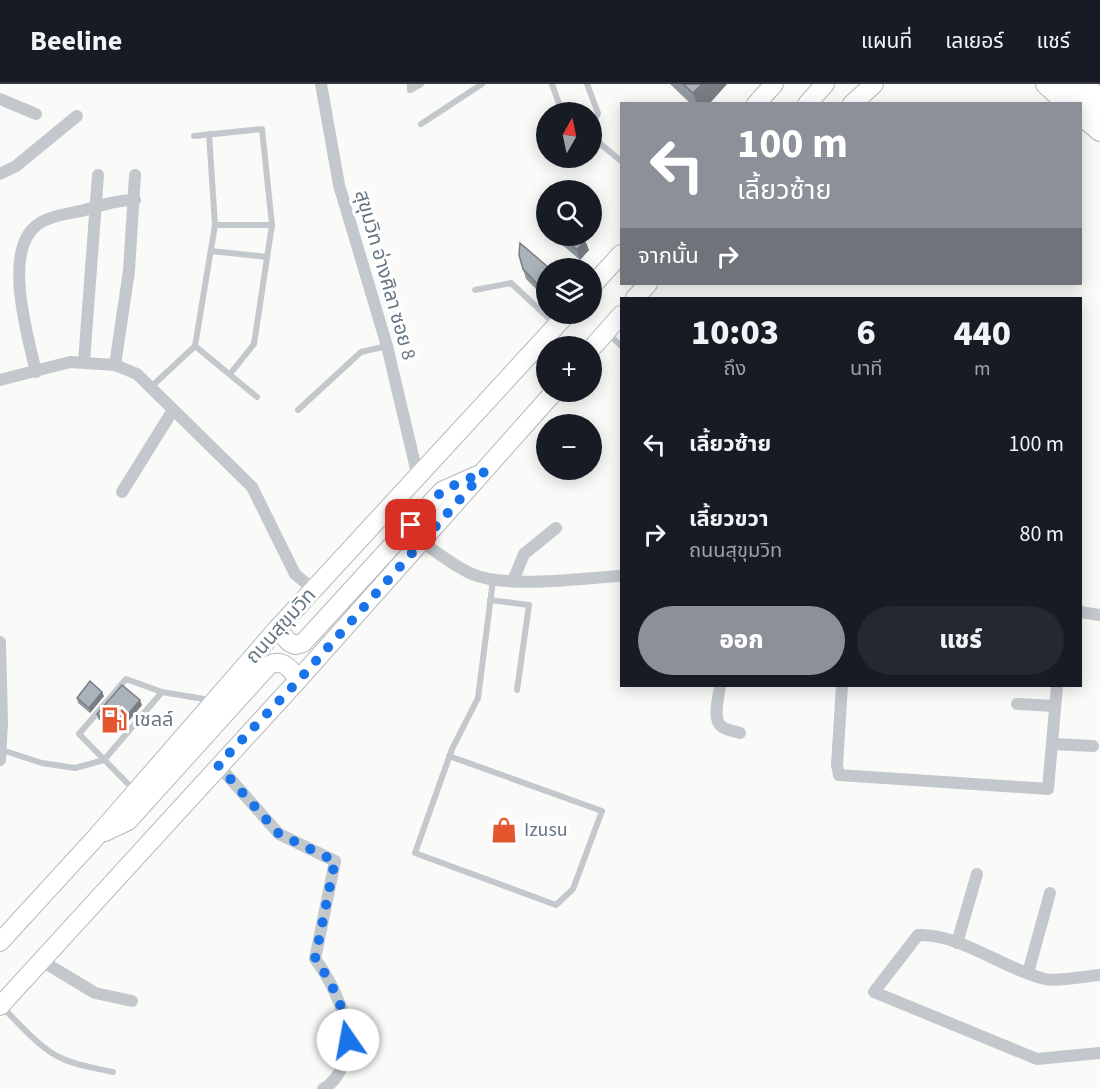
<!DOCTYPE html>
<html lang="th">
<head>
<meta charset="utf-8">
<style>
	:root { --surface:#171b24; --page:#242831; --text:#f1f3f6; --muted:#9ea1a6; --line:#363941; --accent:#8c9099 }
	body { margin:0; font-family:"Source Sans 3","Noto Sans Thai",sans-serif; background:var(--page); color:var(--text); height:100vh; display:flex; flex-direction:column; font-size:22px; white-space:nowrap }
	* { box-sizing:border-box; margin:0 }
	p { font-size:20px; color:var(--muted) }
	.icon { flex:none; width:33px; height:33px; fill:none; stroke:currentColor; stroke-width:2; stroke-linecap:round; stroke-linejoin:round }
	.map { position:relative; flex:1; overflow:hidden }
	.side { position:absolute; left:620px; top:213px; width:462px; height:390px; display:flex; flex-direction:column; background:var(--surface); border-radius:0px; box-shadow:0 3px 15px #0003 }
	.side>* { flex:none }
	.guide { position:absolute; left:620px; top:18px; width:462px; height:183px; border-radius:0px; box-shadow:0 3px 15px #0003; background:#8c9099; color:#fff; overflow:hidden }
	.needle { width:39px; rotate:9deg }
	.tools { position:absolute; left:536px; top:18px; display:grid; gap:12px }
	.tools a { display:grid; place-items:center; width:66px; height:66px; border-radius:50%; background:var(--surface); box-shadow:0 3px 15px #0003; font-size:30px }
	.pin { position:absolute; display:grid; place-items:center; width:51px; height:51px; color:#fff; margin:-26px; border-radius:12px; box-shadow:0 3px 9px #0006 }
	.me { position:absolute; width:66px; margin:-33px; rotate:348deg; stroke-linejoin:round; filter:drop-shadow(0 0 4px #0008) }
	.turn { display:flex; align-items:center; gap:21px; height:126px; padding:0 18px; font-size:27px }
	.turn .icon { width:78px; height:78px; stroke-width:2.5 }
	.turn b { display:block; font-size:42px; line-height:51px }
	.then { display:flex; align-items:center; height:57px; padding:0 18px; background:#0003; gap:12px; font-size:22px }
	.eta { display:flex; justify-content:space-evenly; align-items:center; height:102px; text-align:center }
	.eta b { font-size:36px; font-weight:800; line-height:42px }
	.cta { display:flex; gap:12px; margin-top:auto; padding:12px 18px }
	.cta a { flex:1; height:69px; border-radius:36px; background:var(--accent); color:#fff; font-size:24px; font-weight:800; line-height:69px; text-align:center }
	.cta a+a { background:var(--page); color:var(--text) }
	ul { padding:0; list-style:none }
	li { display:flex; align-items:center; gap:18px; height:90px; padding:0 18px }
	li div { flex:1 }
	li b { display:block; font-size:22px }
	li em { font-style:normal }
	header { display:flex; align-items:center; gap:36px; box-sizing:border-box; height:84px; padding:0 30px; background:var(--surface); border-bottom:2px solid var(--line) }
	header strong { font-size:28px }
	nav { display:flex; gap:33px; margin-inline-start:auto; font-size:21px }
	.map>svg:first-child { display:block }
</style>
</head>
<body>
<header>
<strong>Beeline</strong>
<nav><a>แผนที่</a><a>เลเยอร์</a><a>แชร์</a></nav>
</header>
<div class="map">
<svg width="1100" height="1005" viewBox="0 0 1100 1005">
	<rect width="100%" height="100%" fill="#fafaf8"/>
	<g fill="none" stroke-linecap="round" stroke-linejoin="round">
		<g stroke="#b5babe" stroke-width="20">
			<g id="primary">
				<polyline points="1061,0 1100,34"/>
				<polyline points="1084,0 1100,14"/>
				<polyline points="756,20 774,0"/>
				<polyline points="807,20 825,0"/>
				<polyline points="852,20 874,0"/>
				<polyline points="591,203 621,170"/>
				<polyline points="635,214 648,200"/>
				<polyline points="591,265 621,231"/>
				<polyline points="277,545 289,558 295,561 303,559 442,407 478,391"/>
				<path d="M105,748L128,737L269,581C283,574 290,585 299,595"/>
				<polyline points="0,858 98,751 277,545 567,230"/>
				<polyline points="0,922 299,595 554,308"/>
			</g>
		</g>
		<g stroke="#b4b9bd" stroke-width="22">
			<g id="trunk">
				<polyline points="1046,0 1068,20"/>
				<polyline points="1080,30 1100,47"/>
			</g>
		</g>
		<g stroke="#c3c8cc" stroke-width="6">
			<polyline points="410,0 410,6 421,0"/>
			<polyline points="552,0 562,28"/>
			<polyline points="587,0 598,29 591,46"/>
			<polyline points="421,40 482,0"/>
			<polyline points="194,52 262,45 272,141 254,260 230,290"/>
			<polyline points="591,52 621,77"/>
			<polyline points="215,141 272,141"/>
			<polyline points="211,167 267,173"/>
			<polyline points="475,206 511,199 554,239"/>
			<polyline points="609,250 621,262"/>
			<polyline points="195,262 215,141 209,50"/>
			<polyline points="151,303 195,262 257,313"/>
			<polyline points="298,326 361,268 387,262"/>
			<polyline points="490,516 529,521 517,606"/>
			<polyline points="2,666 42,679 75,684 104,676 162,608"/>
			<polyline points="449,672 602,727 573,805 556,821 415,769 452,665 478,614 493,496"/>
			<polyline points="133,705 79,650 126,595 162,608 210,616"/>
			<path d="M3,924C21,941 39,964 61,974C77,982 96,984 113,988"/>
		</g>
		<g stroke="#c3c8cc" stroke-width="12">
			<polyline points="321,0 339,101 387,262 418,393"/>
			<polyline points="0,15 36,30"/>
			<polyline points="0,90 16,82 77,32"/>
			<polyline points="84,278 98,91"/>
			<polyline points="115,281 129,187 135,91"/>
			<path d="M36,288C28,253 2,167 37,141C50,132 66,130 81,127C99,122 115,116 135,116"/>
			<polyline points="0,296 70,278 115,281 137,290 252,403 295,490 314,506"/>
			<polyline points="122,408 173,326"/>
			<path d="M420,457C437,468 454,482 472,490C507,505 581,494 621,492"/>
			<polyline points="513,497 524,470 556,444"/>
			<polyline points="1080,528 1100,531"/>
			<polyline points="0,558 2,639 0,676"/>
			<path d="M720,602C719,612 712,634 721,642C725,646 734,647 740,649"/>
			<polyline points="842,602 837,681 839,691 1048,705 1057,602"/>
			<polyline points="1017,620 1055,622"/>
			<polyline points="1053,660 1093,662"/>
			<path d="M218,681L279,750L335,777L315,875C329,893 341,919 347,942C352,963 342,995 323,1005"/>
			<polyline points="957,859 977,790"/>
			<polyline points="42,877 95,909 132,917"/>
			<polyline points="1028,889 1050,809"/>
			<path d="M1100,891C1087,892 1056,898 1045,895C1005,886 960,849 918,851L874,908L1037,975L1100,969"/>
		</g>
		<use href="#primary" stroke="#fff" stroke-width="18"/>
		<use href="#trunk" stroke="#fff" stroke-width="20"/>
	</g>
	<g fill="#929a9f">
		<polygon points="670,0 727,0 709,20 691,20"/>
		<polygon points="546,123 546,146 541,142 537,132"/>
		<polygon points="552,152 579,152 589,166 580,176"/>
		<polygon points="546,184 546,208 543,212 526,195 523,185"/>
		<polygon points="104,612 90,629 78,619 77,614"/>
		<polygon points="142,621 117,651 98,635 97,630"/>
	</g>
	<g fill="#777d82">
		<polygon points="702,0 727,0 709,20 697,20 693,9"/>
		<polygon points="585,156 589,166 580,176 577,166"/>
		<polygon points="546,194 546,208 543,212 539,202"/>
		<polygon points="102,608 104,612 90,629 89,624"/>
		<polygon points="140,616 142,621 117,651 115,646"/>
	</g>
	<g fill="#aab3b9" stroke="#777d82" stroke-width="1.5">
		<polygon points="683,0 702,0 693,9"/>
		<polygon points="545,122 546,123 546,140 537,132"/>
		<polygon points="560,152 579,152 585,156 577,166"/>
		<polygon points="520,159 549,184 546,184 546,194 539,202 523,185 519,171"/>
		<polygon points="90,597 102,608 89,624 77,614"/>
		<polygon points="122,601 140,616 115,646 97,630"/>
	</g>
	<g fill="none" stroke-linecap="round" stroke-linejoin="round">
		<path stroke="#1a73e8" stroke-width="10" stroke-dasharray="0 18" d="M348,956C347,929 331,896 315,875L335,777L279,750L218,681L299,596L485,387L442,407L411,441"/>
	</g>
	<defs>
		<g id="fuel-bare" transform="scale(2.07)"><path d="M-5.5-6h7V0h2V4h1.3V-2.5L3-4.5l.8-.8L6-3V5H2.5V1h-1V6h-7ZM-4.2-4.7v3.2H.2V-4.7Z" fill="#e4572e" stroke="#fff" stroke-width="2.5" paint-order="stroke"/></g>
		<g id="shop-bare" transform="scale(2.07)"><path d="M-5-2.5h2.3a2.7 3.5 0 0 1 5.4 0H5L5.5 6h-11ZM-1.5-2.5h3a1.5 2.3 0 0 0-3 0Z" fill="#e4572e" stroke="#fff" stroke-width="2.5" paint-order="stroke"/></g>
	</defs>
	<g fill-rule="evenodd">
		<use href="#fuel-bare" x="114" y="636"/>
		<use href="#shop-bare" x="504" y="746"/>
	</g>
	<g text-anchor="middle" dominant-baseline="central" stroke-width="6" stroke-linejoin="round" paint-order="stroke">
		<g font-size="20" fill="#657683" stroke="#fff">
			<text transform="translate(385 191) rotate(74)">สุขุมวิท อ่างศิลา ซอย 8</text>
			<text transform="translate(281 542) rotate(-48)">ถนนสุขุมวิท</text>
		</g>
		<g font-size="20" fill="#657683" stroke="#fff" text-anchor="start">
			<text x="134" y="636">เชลล์</text>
			<text x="524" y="746">Izusu</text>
		</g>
	</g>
</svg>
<div class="tools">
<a><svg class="needle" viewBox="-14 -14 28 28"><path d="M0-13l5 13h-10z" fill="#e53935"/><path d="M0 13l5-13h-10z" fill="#9ea1a6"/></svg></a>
<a><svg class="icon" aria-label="search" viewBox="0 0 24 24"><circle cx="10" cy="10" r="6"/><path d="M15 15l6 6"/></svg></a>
<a><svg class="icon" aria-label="layers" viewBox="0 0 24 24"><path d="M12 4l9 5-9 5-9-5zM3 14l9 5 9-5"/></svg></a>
<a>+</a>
<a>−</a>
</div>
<div class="pin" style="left:411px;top:441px;background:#d93025"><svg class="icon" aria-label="arrive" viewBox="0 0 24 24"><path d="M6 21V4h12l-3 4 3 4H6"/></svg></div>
<svg class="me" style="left:348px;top:956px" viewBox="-20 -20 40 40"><circle r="19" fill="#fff"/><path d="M0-13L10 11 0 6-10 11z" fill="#1a73e8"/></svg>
<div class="guide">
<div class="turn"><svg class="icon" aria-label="left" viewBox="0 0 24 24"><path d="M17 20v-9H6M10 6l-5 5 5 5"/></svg><div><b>100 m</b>เลี้ยวซ้าย</div></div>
<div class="then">จากนั้น<svg class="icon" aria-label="right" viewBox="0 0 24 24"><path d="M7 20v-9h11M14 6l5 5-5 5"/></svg></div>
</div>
<section class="side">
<div class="eta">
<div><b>10:03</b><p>ถึง</p></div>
<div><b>6</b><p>นาที</p></div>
<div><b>440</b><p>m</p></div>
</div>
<ul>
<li><svg class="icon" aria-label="left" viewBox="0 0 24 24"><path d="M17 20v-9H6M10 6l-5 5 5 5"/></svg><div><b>เลี้ยวซ้าย</b></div><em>100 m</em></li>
<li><svg class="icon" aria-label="right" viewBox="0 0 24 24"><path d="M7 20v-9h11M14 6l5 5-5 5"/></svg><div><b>เลี้ยวขวา</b><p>ถนนสุขุมวิท</p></div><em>80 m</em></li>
</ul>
<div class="cta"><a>ออก</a><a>แชร์</a></div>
</section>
</div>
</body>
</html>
